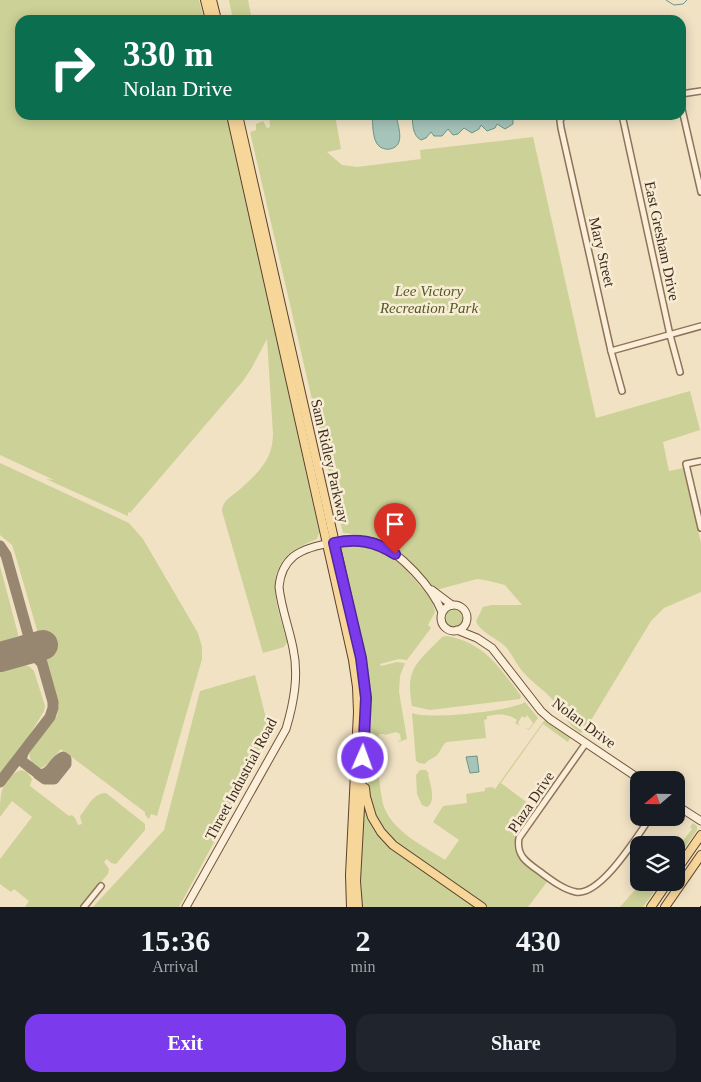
<!DOCTYPE html>
<html lang="en">
<head>
<meta charset="utf-8">
<style>
	:root { --surface:#171b24; --page:#20242c; --text:#f1f3f6; --muted:#9ea1a6; --accent:#7c3aed }
	body { margin:0; font-family:Georgia,serif; background:var(--page); color:var(--text); height:100vh; display:flex; flex-direction:column; font-size:19px; white-space:nowrap }
	* { box-sizing:border-box; margin:0 }
	p { font-size:16px; color:var(--muted) }
	.icon { flex:none; width:28px; height:28px; fill:none; stroke:currentColor; stroke-width:2; stroke-linecap:round; stroke-linejoin:round }
	.map { position:relative; height:907px; overflow:hidden }
	.panel { display:flex; flex-direction:column; background:var(--surface); flex:1 }
	.panel>* { flex:none }
	.guide { position:absolute; left:15px; top:15px; width:671px; height:105px; border-radius:15px; box-shadow:0 2px 12px #0003; background:#0b6e4f; color:#fff; overflow:hidden }
	.needle { width:32px; rotate:250deg }
	.tools { position:absolute; left:630px; top:771px; display:grid; gap:10px }
	.tools a { display:grid; place-items:center; width:55px; height:55px; border-radius:10px; background:var(--surface); box-shadow:0 2px 12px #0003; font-size:25px }
	.pin { position:absolute; display:grid; place-items:center; width:42px; height:42px; color:#fff; margin:-51px -21px; border-radius:50% 50% 50% 0; rotate:-45deg; box-shadow:0 0 5px #0007 }
	.pin .icon { rotate:45deg }
	.me { position:absolute; width:55px; margin:-28px; rotate:2deg; stroke-linejoin:round; filter:drop-shadow(0 0 4px #0008) }
	.turn { display:flex; align-items:center; gap:18px; height:105px; padding:0 25px; font-size:22px }
	.turn .icon { width:65px; height:65px; stroke-width:2.5 }
	.turn b { display:block; font-size:35px; line-height:42px }
	.eta { display:flex; justify-content:space-evenly; align-items:center; height:85px; text-align:center }
	.eta b { font-size:30px; font-weight:700; line-height:35px }
	.action { display:flex; gap:10px; margin-top:auto; padding:10px 25px }
	.action a { flex:1; height:58px; border-radius:15px; background:var(--accent); color:#fff; font-size:20px; font-weight:700; line-height:58px; text-align:center }
	.action a+a { background:var(--page); color:var(--text) }
	.map>svg:first-child { display:block }
</style>
</head>
<body>
<div class="map">
<svg width="701" height="907" viewBox="0 0 701 907">
	<rect width="100%" height="100%" fill="#f1e2c4"/>
	<g fill="#ccd197">
		<path d="M0,0H199L204,20H20V115H227L319,532L317,539C307,543 297,547 289,554C263,576 280,615 287,642L284,647L263,653L222,511C222,501 232,496 239,490C257,474 273,460 273,434L267,339L251,369L243,381L130,513L128,512V516L46,479L54,480L0,455Z"/>
		<polygon points="229,0 248,0 252,20 233,20"/>
		<path d="M269,115H335L341,149L327,152L342,165L357,167L421,159L420,150L533,137L596,418L690,391L700,430L663,442L669,471L683,468L701,543V592L664,608L651,621L587,727L581,733C565,723 566,716 556,704C547,691 533,684 523,672C516,664 512,654 505,646C496,638 480,632 476,621L483,607L492,605H522L505,585L485,580L477,579L436,590L376,541L361,535L343,533L250,132L256,130V124L263,121L267,128L270,127Z"/>
		<path d="M0,463L129,523L143,539L198,633L202,647V659L157,816L151,814L149,819L145,815V812L61,749C51,760 35,784 29,753L57,716L59,706L15,554L12,545L0,535Z"/>
		<path d="M352,543C396,546 407,574 435,602L433,605L435,612L428,625L431,628L407,660L399,659L380,664L381,666L397,662L405,663L400,676L399,692L407,739L398,742V741L401,740L400,734L396,732L385,735L384,734H379C376,749 378,763 379,777C380,786 381,795 383,804C391,831 424,846 445,860L459,840L433,822L443,806L467,803L466,794L485,791V788L492,787L495,789L544,721L546,719L571,736L568,742L543,724L501,783L533,807L535,805L536,806C508,847 503,850 547,880V882L528,907H488L400,847L380,826L372,812L368,795L371,700L367,672L341,549L346,544Z"/>
		<polygon points="0,566 18,634 18,636 0,642"/>
		<circle cx="454" cy="618" r="9"/>
		<path d="M446,636C484,642 500,668 521,696L520,699L430,710L412,706C405,668 417,663 442,637Z"/>
		<polygon points="22,664 30,667 34,671 45,706 44,711 26,741 0,774 0,670"/>
		<polygon points="255,675 266,718 266,733 263,746 252,772 179,907 93,907 164,830 200,691"/>
		<path d="M525,702L538,718L529,730L525,728L529,729L533,723L527,715L525,718L522,716L518,723L520,726L515,723L517,720C507,713 498,714 487,716V719L484,720L486,738L447,742C441,746 441,752 436,756C432,759 429,759 425,764L419,763L416,761L412,713C428,720 512,711 525,702Z"/>
		<path d="M21,770L27,772L32,779L30,786L69,816L72,815L75,818L78,825L82,824L80,816C87,808 94,792 106,793L145,824V830L116,864L111,863L107,859L104,862L109,869L108,874L79,907H25L29,901L14,889L11,892L0,884V859L32,817L12,801L0,817C0,796 0,778 21,770Z"/>
		<path d="M420,770H426L429,774L428,775L429,778C431,787 436,802 427,807L422,805L417,794L416,775Z"/>
		<polygon points="364,806 377,835 390,847 477,907 362,907 361,875"/>
		<polygon points="693,823 697,826 697,830 676,860 676,850 692,829 690,827"/>
		<polygon points="641,883 660,883 643,907 620,907"/>
	</g>
	<g fill="#a6c4ba" stroke="#6c9488">
		<path d="M372,115H396C398,126 406,146 390,149C386,150 381,148 379,146C372,140 373,123 372,115Z"/>
		<path d="M412,115H513V124L505,129L497,124L495,128L487,131L481,125L479,129L472,133L464,128L458,134L453,135L448,129L442,136H434L431,132L426,138L421,140C412,135 413,124 412,115Z"/>
		<polygon points="477,756 479,772 470,773 466,757"/>
	</g>
	<g fill="none" stroke-linecap="round" stroke-linejoin="round">
		<polyline stroke="#6c9488" stroke-width="1" points="666,0 674,5 683,4 687,0"/>
		<g stroke="#978771" stroke-width="11">
			<polyline points="0,546 6,555 32,648 36,657 42,663 53,702 53,708 50,717 0,782"/>
			<path d="M23,753L21,759L23,762L40,775C52,774 53,761 63,757L66,759V764L54,779H45L38,774"/>
		</g>
		<polyline stroke="#978771" stroke-width="30" points="0,657 43,645"/>
		<g stroke="#8e7359" stroke-width="8">
			<g id="street">
				<polyline points="681,94 701,91"/>
				<polyline points="681,105 701,192"/>
				<polyline points="563,115 560,121 561,128 611,351 622,391"/>
				<polyline points="622,115 670,335 680,372"/>
				<polyline points="611,351 701,326"/>
				<polyline points="701,461 686,464 701,528"/>
				<path d="M586,743L519,838C516,855 526,862 539,871C550,879 562,889 576,892C601,896 637,836 650,818"/>
				<polyline points="84,907 101,886"/>
			</g>
		</g>
		<g stroke="#70543c" stroke-width="9">
			<g id="secondary">
				<polyline points="432,590 452,605"/>
				<circle cx="454" cy="618" r="13"/>
				<polyline points="457,630 477,638 492,648 541,711 550,719 641,780"/>
				<polyline points="676,805 701,821"/>
				<path d="M186,907L286,729C294,702 299,675 293,648C289,628 281,607 279,587C280,575 284,564 294,556C310,544 357,536 376,543C401,553 432,587 442,612"/>
			</g>
		</g>
		<g stroke="#5b412d" stroke-width="10">
			<g id="primary">
				<polyline points="205,0 210,20"/>
				<polyline points="212,0 217,20"/>
				<polyline points="231,115 353,660 357,687 358,712 350,875 351,907"/>
				<polyline points="238,115 361,658 366,698 356,881 358,907"/>
				<polyline points="365,788 366,797 372,817 381,832 393,845 482,907"/>
				<polyline points="676,871 701,835"/>
				<polyline points="651,907 668,882"/>
				<polyline points="665,907 701,855"/>
			</g>
		</g>
		<use href="#street" stroke="#fbefd9" stroke-width="5"/>
		<use href="#secondary" stroke="#fbefd9" stroke-width="7"/>
		<use href="#primary" stroke="#f7d69a" stroke-width="8"/>
		<polyline stroke="#3d2c1e" stroke-width="1" stroke-dasharray="9 9" stroke-linecap="butt" points="700,907 701,906"/>
	</g>
	<g fill="none" stroke-linecap="round" stroke-linejoin="round">
		<g stroke="#51269a" stroke-width="12">
			<path id="route" d="M363,758L366,698L361,658L334,543C357,538 375,541 395,554"/>
		</g>
		<use href="#route" stroke="#7c3aed" stroke-width="9"/>
	</g>
	<g text-anchor="middle" dominant-baseline="central" stroke-width="5" stroke-linejoin="round" paint-order="stroke">
		<g font-size="15" fill="#3d2c1e" stroke="#f8ecd5">
			<text transform="translate(662 241) rotate(78)">East Gresham Drive</text>
			<text transform="translate(602 252) rotate(77)">Mary Street</text>
			<text transform="translate(330 461) rotate(77)">Sam Ridley Parkway</text>
			<text transform="translate(584 723) rotate(36)">Nolan Drive</text>
			<text transform="translate(241 779) rotate(-62)">Threet Industrial Road</text>
			<text transform="translate(531 802) rotate(-56)">Plaza Drive</text>
		</g>
		<g font-size="15" font-style="italic" fill="#4f5b23" stroke="#f8ecd5">
			<text x="429" y="291">Lee Victory<tspan x="429" dy="17">Recreation Park</tspan></text>
		</g>
	</g>
</svg>
<div class="tools">
<a><svg class="needle" viewBox="-14 -14 28 28"><path d="M0-13l5 13h-10z" fill="#e53935"/><path d="M0 13l5-13h-10z" fill="#9ea1a6"/></svg></a>
<a><svg class="icon" aria-label="layers" viewBox="0 0 24 24"><path d="M12 4l9 5-9 5-9-5zM3 14l9 5 9-5"/></svg></a>
</div>
<div class="pin" style="left:395px;top:554px;background:#d93025"><svg class="icon" aria-label="arrive" viewBox="0 0 24 24"><path d="M6 21V4h12l-3 4 3 4H6"/></svg></div>
<svg class="me" style="left:363px;top:758px" viewBox="-20 -20 40 40"><circle r="17" fill="#7c3aed" stroke="#fff" stroke-width="3"/><path d="M0-11L8 9 0 5-8 9z" fill="#fff"/></svg>
<div class="guide">
<div class="turn"><svg class="icon" aria-label="right" viewBox="0 0 24 24"><path d="M7 20v-9h11M14 6l5 5-5 5"/></svg><div><b>330 m</b>Nolan Drive</div></div>
</div>
</div>
<section class="panel">
<div class="eta">
<div><b>15:36</b><p>Arrival</p></div>
<div><b>2</b><p>min</p></div>
<div><b>430</b><p>m</p></div>
</div>
<div class="action"><a>Exit</a><a>Share</a></div>
</section>
</body>
</html>
